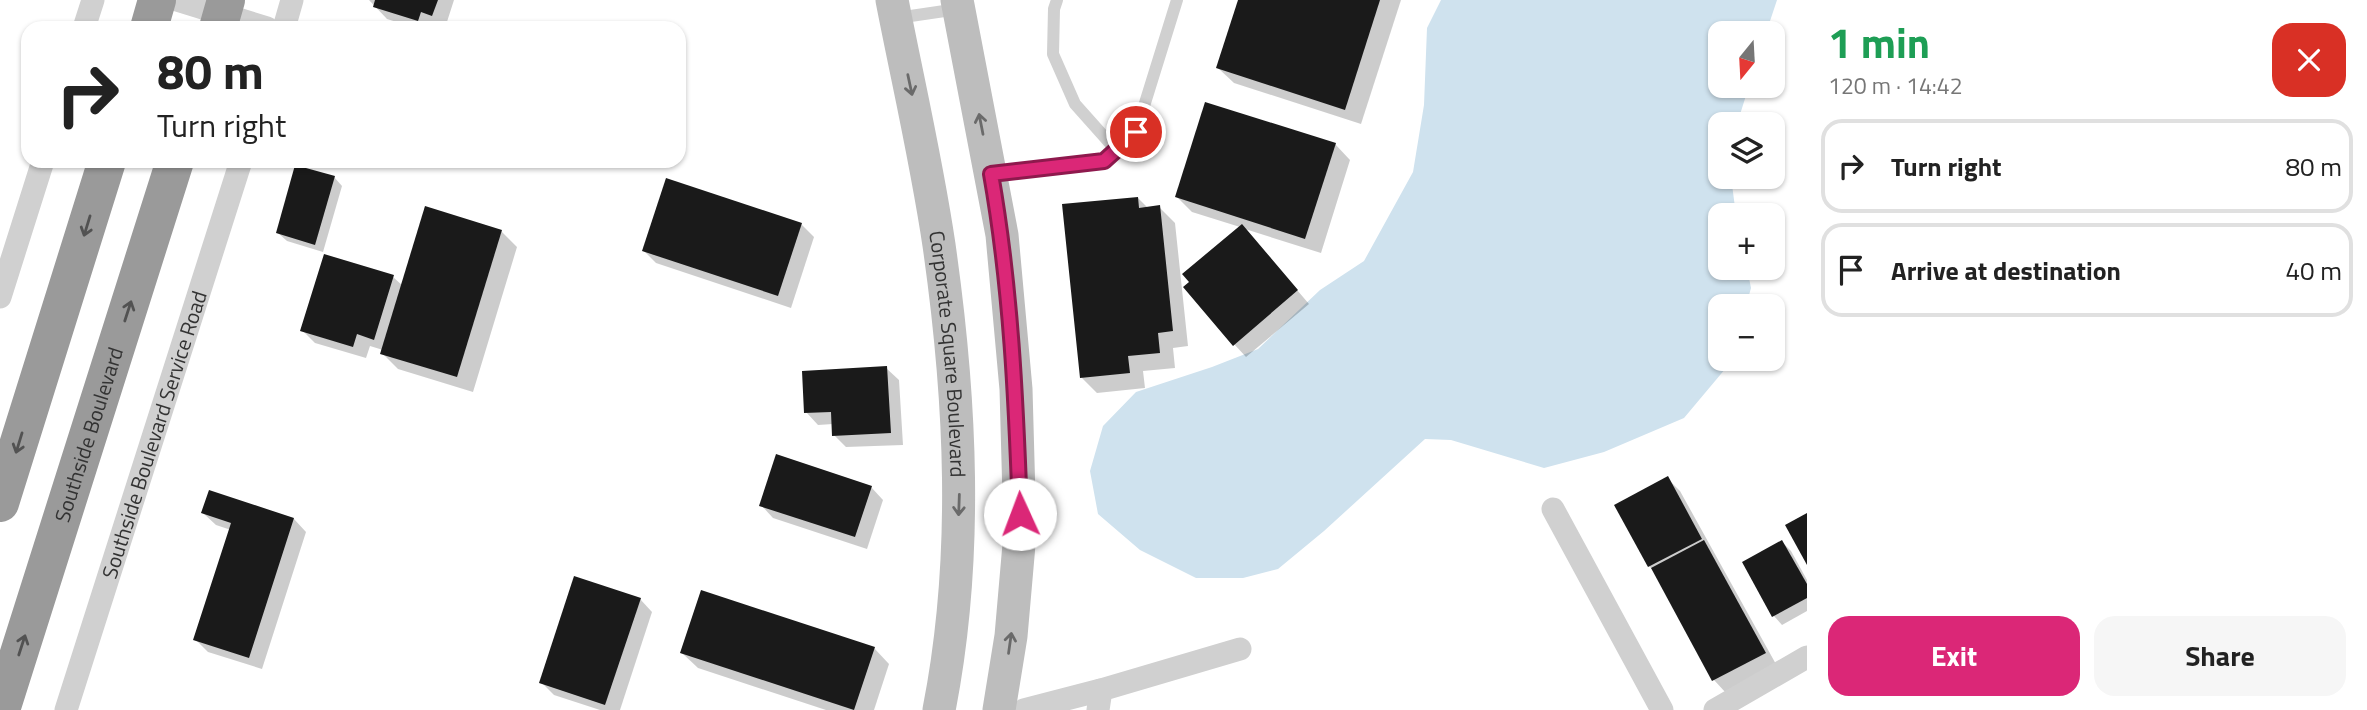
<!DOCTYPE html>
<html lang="en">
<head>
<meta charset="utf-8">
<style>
	:root { --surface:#fff; --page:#f6f6f6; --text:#222; --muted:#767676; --line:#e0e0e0; --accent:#db2777 }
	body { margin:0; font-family:"Titillium Web",sans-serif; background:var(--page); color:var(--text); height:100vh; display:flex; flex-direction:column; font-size:26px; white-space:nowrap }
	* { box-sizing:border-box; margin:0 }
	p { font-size:23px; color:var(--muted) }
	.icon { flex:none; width:38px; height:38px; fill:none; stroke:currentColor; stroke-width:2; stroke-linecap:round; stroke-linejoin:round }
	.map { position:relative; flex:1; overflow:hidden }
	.drawer { display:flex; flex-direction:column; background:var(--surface); width:560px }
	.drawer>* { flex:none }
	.hud { position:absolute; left:21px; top:21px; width:665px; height:147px; border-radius:21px; box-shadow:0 2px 5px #0004; background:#fff; color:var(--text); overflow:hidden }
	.needle { width:46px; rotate:198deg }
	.fabs { position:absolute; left:1708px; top:21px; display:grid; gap:14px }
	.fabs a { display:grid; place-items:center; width:77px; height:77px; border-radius:14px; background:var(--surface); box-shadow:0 2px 5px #0004; font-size:35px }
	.pin { position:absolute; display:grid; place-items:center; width:60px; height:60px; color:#fff; margin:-30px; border:4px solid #fff; border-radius:50%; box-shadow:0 2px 7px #0007 }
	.me { position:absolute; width:77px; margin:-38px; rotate:358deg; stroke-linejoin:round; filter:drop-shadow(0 0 5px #0008) }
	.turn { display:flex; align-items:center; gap:24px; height:147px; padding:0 21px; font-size:32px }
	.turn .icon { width:91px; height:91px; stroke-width:2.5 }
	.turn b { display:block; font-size:49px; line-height:60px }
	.round { display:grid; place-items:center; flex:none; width:74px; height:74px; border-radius:21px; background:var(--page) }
	.headline { display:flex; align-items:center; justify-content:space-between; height:119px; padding:0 21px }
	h1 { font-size:42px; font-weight:700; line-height:52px; color:#1e9e55 }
	.button { display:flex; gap:14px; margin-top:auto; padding:14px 21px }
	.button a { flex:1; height:80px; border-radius:21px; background:var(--accent); color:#fff; font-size:28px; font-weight:700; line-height:80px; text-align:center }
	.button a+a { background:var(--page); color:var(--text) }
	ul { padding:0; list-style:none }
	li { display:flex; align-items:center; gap:21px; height:94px; margin:0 14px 10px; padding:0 7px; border:4px solid var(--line); border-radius:21px }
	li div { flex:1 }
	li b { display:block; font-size:26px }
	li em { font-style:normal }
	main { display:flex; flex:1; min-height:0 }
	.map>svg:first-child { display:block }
</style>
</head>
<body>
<main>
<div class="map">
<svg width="1807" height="710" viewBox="0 0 1807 710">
	<rect width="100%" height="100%" fill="#fff"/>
	<polygon fill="#cfe2ee" points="1441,0 1777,0 1766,33 1720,33 1720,86 1749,86 1737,124 1720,124 1720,177 1731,177 1736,215 1720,215 1720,268 1747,268 1751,288 1746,306 1720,306 1720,359 1732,359 1731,362 1684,418 1604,452 1544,468 1451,440 1425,439 1324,531 1278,569 1243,578 1196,578 1140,550 1098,514 1090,471 1103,426 1136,392 1212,367 1258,349 1320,290 1364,261 1413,172 1424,105 1427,28"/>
	<g fill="#0003">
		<polygon points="369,0 454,0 445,28 433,24 432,28 416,28 387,19"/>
		<polygon points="1240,0 1401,0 1361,124 1234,83 1218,68"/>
		<polygon points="1335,144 1350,160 1321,253 1245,229 1309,304 1246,357 1234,344 1240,227 1192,212 1177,197"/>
		<polygon points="334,177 342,186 323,252 287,241 278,233"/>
		<polygon points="1138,198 1148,208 1159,207 1175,223 1188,346 1173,348 1175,368 1143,371 1145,388 1097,393 1082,378"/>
		<polygon points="801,224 814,237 791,308 656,263 644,251"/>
		<polygon points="501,231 517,247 473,392 398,369 382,353 383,350 370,346 366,358 315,343 302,330 393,277 403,286"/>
		<polygon points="886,368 899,380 903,445 846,447 834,435 833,424 818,425 806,412"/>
		<polygon points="1668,479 1680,491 1777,666 1726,693 1714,680 1654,571 1649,566"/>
		<polygon points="871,487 883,500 867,549 773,518 761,505"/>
		<polygon points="203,513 294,519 306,532 262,669 208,652 195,639 231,530 216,525"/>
		<polygon points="1782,542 1791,551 1807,580 1807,611 1782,625 1774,616"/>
		<polygon points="640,599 652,612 620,710 600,710 554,695 541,682"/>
		<polygon points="874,648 889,664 874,710 826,710 698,668 682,653"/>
	</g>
	<g fill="#1a1a1a">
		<polygon points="375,0 438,0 432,16 421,12 418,21 373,7"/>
		<polygon points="1238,0 1380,0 1345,110 1216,68"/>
		<polygon points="1205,102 1336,143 1305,239 1175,197"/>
		<polygon points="295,165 335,176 315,245 276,233"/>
		<polygon points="666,178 802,223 778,296 642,251"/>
		<polygon points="1138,197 1139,208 1160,205 1173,331 1158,333 1160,353 1128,356 1130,373 1080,378 1062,204"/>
		<polygon points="425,206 502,230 457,377 380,354"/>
		<polygon points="1242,224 1298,290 1233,346 1183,287 1189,282 1182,274"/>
		<polygon points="324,254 394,275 374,340 357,334 353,347 300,331"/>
		<polygon points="887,366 891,433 832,436 831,412 804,413 802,371"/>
		<polygon points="776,454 872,486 855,537 759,506"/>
		<polygon points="1668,476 1702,539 1648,567 1614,505"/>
		<polygon points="209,490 294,518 249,658 193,640 231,523 201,513"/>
		<polygon points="1807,513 1807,565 1785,525"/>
		<polygon points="1704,540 1766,653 1712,681 1651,568"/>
		<polygon points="1782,540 1807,584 1807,598 1772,617 1742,562"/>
		<polygon points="574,576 641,598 605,705 539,683"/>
		<polygon points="701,590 875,647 854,710 680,653"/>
	</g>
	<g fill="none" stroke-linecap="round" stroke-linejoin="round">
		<g stroke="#d0d0d0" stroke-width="12">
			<polyline points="1057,0 1054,9 1053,54 1075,104 1116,150"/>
			<polyline points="897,18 958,9"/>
			<polyline points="991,174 1104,161 1136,132 1177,0"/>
		</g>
		<g stroke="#d0d0d0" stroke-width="23">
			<polyline points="177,0 267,28"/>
			<polyline points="84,28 93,0"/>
			<polyline points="284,28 292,0"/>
			<polyline points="0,297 43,161"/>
			<polyline points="1553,509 1662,710"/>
			<path id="s1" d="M66,710L241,161"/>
			<polyline points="1024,710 1101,690"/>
			<polyline points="1098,710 1101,690 1240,649"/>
			<polyline points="1715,710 1807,657"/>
		</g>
		<g stroke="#bdbdbd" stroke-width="33">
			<path id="s2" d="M892,0C908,82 927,163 939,245C961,399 969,557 939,710"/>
			<polyline points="957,0 1002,235 1016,389 1020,533 1011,636 999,710"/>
		</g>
		<g stroke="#9a9a9a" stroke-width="38">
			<polyline points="149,28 157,0"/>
			<polyline points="218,28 226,0"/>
			<polyline points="0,503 107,161"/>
			<path id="s3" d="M1,710L175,161"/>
		</g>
	</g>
	<defs><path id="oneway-shaft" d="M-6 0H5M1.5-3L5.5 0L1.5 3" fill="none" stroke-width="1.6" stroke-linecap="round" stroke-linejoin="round" transform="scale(1.75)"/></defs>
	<g stroke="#6a6a6a">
		<use href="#oneway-shaft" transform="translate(910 85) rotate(78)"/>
		<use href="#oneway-shaft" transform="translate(981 124) rotate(-101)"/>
		<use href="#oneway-shaft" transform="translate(959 505) rotate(92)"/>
		<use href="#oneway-shaft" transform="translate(1010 643) rotate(-82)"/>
	</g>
	<g stroke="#525252">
		<use href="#oneway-shaft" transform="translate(87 226) rotate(107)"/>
		<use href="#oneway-shaft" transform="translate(128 311) rotate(-72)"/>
		<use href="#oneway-shaft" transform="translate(19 443) rotate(107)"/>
		<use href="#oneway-shaft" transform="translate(22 645) rotate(-72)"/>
	</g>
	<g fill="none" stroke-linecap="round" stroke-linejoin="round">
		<g stroke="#8e194d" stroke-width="18">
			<path id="route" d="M1020,514C1016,400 1011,287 991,174L1104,161L1136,132"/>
		</g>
		<use href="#route" stroke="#db2777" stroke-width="12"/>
	</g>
	<g text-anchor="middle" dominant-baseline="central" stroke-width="7" stroke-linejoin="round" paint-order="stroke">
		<g font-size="21" fill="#333" stroke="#fff">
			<text stroke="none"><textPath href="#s2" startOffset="359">Corporate Square Boulevard</textPath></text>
			<text stroke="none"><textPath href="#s3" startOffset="289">Southside Boulevard</textPath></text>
			<text stroke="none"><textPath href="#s1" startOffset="289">Southside Boulevard Service Road</textPath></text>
		</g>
	</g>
</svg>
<div class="fabs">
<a><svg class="needle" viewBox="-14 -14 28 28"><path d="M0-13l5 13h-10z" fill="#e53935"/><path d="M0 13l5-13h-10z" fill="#767676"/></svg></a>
<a><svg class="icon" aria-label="layers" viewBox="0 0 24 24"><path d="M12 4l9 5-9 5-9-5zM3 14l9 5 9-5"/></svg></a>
<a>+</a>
<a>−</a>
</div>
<div class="pin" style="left:1136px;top:132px;background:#d93025"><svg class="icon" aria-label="arrive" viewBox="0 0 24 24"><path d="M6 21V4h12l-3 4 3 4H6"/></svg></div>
<svg class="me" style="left:1020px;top:514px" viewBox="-20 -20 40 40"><circle r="19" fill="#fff"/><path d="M0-13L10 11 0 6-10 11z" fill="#db2777"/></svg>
<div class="hud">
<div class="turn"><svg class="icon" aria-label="right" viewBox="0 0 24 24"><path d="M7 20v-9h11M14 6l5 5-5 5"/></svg><div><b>80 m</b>Turn right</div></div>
</div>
</div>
<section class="drawer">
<div class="headline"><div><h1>1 min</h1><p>120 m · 14:42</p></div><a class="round" style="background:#d93025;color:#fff"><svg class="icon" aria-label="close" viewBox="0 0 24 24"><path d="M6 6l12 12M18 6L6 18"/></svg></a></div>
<ul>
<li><svg class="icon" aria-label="right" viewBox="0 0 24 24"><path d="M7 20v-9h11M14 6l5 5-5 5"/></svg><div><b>Turn right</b></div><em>80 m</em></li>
<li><svg class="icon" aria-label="arrive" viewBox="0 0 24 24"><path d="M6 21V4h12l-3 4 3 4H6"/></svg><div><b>Arrive at destination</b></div><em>40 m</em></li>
</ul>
<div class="button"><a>Exit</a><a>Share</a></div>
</section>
</main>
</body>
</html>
